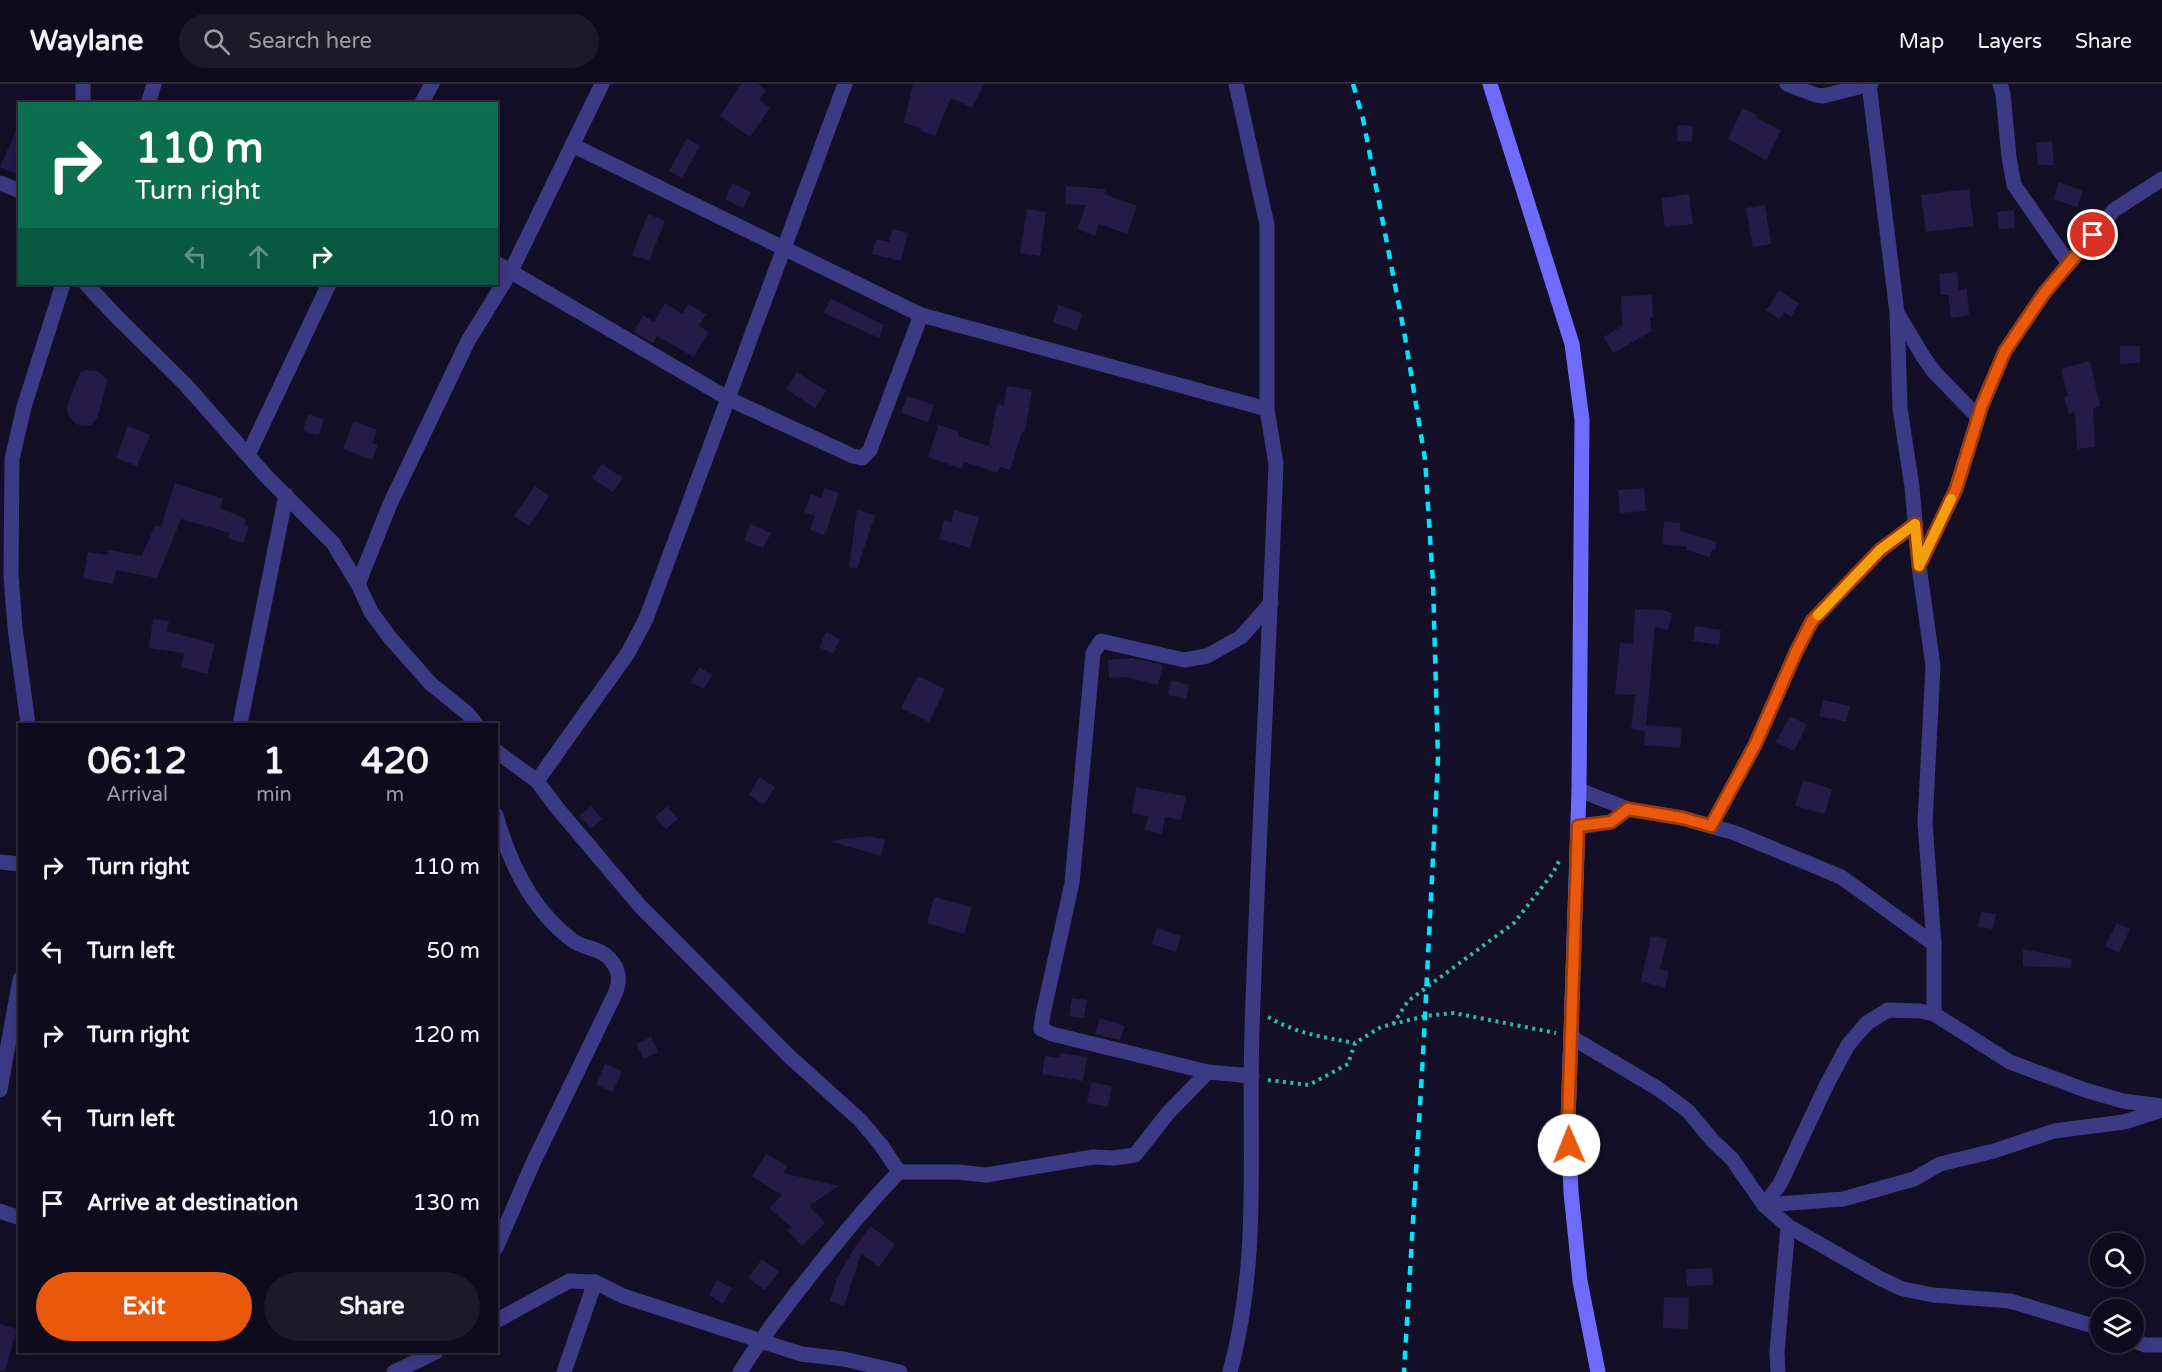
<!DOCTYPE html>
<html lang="en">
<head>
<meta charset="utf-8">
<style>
	:root { --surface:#0e0b1c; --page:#1c1929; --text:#f1f3f6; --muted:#9b9ba3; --line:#2e2b3b; --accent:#ea580c }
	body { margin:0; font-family:"Varela Round",sans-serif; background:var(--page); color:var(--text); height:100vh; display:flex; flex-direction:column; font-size:22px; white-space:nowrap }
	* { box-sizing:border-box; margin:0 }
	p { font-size:20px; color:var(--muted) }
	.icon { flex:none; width:33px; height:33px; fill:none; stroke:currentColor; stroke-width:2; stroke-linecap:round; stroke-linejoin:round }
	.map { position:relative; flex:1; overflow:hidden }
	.details { position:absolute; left:18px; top:639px; width:480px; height:630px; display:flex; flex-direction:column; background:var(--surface); border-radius:0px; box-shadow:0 3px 15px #0003,0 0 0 2px var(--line) }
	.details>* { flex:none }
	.banner { position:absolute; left:18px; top:18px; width:480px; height:183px; border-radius:0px; box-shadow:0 3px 15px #0003,0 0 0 2px var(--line); background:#0b6e4f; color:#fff; overflow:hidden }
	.controls { position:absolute; left:2090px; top:1149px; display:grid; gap:12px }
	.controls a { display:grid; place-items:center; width:54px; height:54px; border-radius:50%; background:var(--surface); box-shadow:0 3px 15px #0003,0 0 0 2px var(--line); font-size:30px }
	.pin { position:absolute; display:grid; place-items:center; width:51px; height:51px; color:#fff; margin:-26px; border:3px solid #fff; border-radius:50%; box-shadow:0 2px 6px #0007 }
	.me { position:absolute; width:66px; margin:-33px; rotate:359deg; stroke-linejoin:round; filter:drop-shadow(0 0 4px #0008) }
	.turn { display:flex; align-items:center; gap:21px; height:126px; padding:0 18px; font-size:27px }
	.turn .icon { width:78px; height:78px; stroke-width:2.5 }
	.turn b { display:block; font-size:42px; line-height:51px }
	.lanes { display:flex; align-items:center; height:57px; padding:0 18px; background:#0003; justify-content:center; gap:30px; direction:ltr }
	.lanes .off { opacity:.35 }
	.eta { display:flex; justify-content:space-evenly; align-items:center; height:102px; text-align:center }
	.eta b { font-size:36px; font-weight:700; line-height:42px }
	.cta { display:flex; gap:12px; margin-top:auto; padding:12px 18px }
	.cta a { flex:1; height:69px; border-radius:36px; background:var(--accent); color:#fff; font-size:24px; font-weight:700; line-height:69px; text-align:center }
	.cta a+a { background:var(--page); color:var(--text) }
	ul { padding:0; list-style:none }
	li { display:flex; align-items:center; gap:18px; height:84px; padding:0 18px }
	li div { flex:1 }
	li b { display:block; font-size:22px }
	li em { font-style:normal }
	header { display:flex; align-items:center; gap:36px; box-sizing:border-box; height:84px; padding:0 30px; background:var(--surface); border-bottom:2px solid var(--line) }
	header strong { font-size:28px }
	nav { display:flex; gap:33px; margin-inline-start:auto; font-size:21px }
	.search { width:420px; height:54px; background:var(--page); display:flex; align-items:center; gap:15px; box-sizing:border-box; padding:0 21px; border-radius:33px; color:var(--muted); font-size:22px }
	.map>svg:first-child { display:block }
</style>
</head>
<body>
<header>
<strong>Waylane</strong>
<div class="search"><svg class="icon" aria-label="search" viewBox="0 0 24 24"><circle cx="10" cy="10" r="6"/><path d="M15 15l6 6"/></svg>Search here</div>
<nav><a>Map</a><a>Layers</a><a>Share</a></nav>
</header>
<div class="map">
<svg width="2162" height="1288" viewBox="0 0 2162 1288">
	<rect width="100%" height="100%" fill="#130f26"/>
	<g fill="#241b47">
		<polygon points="741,0 758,0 766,6 759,16 770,24 750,53 720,32"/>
		<polygon points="913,0 984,0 972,24 951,14 935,52 920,46 921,44 904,39"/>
		<polygon points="1743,24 1757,31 1756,34 1781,46 1766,76 1728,55"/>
		<polygon points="20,37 20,92 0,83"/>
		<polygon points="1678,41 1693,42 1692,58 1677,57"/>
		<polygon points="687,54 700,62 682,94 669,87"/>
		<polygon points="2052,57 2054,81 2038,81 2036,59"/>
		<polygon points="2059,98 2083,107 2077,123 2053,115"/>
		<polygon points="732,99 751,108 743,124 725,115"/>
		<polygon points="1066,102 1106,105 1104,110 1137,122 1127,150 1099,140 1095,152 1077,145 1086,121 1065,120"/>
		<polygon points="1969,105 1974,142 1926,148 1921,111"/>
		<polygon points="1689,110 1693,140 1665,143 1661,114"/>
		<polygon points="1765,121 1771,160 1753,163 1746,124"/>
		<polygon points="1027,125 1046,128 1040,172 1020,169"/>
		<polygon points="2014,126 2015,144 1999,145 1997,128"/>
		<polygon points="648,130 665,137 649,177 632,171"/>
		<polygon points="892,145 908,149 901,177 872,170 876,155 889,158"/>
		<polygon points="1957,188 1959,206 1967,205 1969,231 1951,234 1948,211 1941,211 1939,190"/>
		<polygon points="1779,206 1799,219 1791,233 1784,228 1779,235 1766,226"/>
		<polygon points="1652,211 1653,233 1650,233 1652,247 1613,269 1604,253 1622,242 1621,212"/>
		<polygon points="831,214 884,241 879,254 824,229"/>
		<polygon points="665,219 683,230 688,220 706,230 699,242 709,248 694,273 657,252 653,259 634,248 643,231 654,238"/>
		<polygon points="1059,221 1083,230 1077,247 1053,238"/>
		<polygon points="2120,262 2140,262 2140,279 2120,280"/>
		<polygon points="2090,277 2100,322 2093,324 2095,363 2077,365 2075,328 2069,330 2064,313 2068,312 2061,285"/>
		<polygon points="87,286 98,287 107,295 107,299 97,334 91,341 84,342 76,340 68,331 67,323 78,293 81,288"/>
		<polygon points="797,288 826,307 815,324 786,305"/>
		<polygon points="1007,302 1032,306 1025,348 1022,348 1010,386 1000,383 998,389 964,378 962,385 928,373 939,341 959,348 958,352 989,362 997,320 1004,321"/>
		<polygon points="907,312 934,321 928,338 901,329"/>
		<polygon points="308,330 324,335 319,351 303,347"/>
		<polygon points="354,337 377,346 372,359 378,361 372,376 343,365"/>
		<polygon points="128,342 150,351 137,382 116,374"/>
		<polygon points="602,380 623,394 613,408 592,394"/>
		<polygon points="175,399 223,415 220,424 246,435 244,441 249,443 243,459 228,454 230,449 181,435 157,494 116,486 113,500 83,494 88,468 107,471 108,466 142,472 155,441 161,443"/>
		<polygon points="535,402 549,412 529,442 514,432"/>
		<polygon points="825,404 839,409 825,451 810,446 815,432 804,428 811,410 821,414"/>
		<polygon points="1644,404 1646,427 1620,429 1618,406"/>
		<polygon points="857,426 875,431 857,485 849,483"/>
		<polygon points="954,426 979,433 970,464 939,455 944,436 951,438"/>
		<polygon points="1664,437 1680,439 1680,447 1717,458 1715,466 1712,466 1710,473 1686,466 1687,463 1662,460"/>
		<polygon points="751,440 771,449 763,464 744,456"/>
		<polygon points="1635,525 1663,526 1672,529 1668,546 1655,543 1646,641 1682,644 1680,664 1644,661 1645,647 1631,645 1635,611 1615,610 1620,559 1633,560"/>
		<polygon points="153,535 169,537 167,547 215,560 207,590 181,583 184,569 149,564"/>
		<polygon points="1695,542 1721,546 1719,561 1693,557"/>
		<polygon points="826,548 840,555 833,570 819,563"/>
		<polygon points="1132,574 1163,581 1158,601 1127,593 1109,594 1108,576"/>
		<polygon points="699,583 712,591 704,605 691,598"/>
		<polygon points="918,592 945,605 929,638 901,624"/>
		<polygon points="1171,596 1189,601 1186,615 1168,611"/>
		<polygon points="1823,616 1850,622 1846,638 1819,632"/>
		<polygon points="1790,632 1807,641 1794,667 1776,658"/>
		<polygon points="759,693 775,703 764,721 749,711"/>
		<polygon points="1803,696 1832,705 1825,730 1795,722"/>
		<polygon points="1136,703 1186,712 1181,736 1165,733 1162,750 1145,746 1148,732 1132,729"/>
		<polygon points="591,722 602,735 591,745 579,732"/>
		<polygon points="667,722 678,735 666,745 655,733"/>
		<polygon points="869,752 885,756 881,772 829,757"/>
		<polygon points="934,813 972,823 964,850 927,839"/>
		<polygon points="1981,828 1996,830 1993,845 1978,843"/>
		<polygon points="2117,839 2130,845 2119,869 2105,862"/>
		<polygon points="1157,844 1181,852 1176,868 1152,860"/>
		<polygon points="1651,852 1667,855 1660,885 1669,887 1665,904 1641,897"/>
		<polygon points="2023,865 2072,875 2071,884 2023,882"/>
		<polygon points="1072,914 1087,916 1084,934 1069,932"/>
		<polygon points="1100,934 1125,942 1120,956 1095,950"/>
		<polygon points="651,953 658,968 644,975 636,960"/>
		<polygon points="1060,969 1087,973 1083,997 1042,990 1045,972 1059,974"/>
		<polygon points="605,980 622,987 613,1008 596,1001"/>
		<polygon points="1091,998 1112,1002 1108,1023 1087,1019"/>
		<polygon points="766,1069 787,1082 783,1089 839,1102 809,1122 825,1139 802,1162 787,1146 791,1143 769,1124 782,1111 752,1093"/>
		<polygon points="870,1142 895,1160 879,1183 861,1170 844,1222 830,1217 837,1194 854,1165"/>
		<polygon points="762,1175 779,1188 765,1206 748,1194"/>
		<polygon points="1712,1184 1713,1201 1687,1202 1686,1185"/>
		<polygon points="717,1196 732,1204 723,1220 709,1211"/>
		<polygon points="1664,1213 1689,1214 1688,1245 1663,1244"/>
		<polygon points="0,1240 17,1245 5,1287 0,1287"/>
	</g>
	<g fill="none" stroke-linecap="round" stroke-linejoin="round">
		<g stroke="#2fb8b0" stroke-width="4" stroke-dasharray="3 4.5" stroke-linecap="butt">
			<path d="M1268,933C1298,950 1322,953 1355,959"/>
			<polyline points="1393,940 1408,917 1514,839 1553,789 1559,777"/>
			<polyline points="1268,996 1309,1001 1348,980 1355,959 1381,943 1425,932 1454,929 1556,949"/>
		</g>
		<g stroke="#3d3a85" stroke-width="15">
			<polyline points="83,0 83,20"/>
			<polyline points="1787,0 1816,11 1823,12 1871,0"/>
			<polyline points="1869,0 1897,229 1900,324 1912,403 1919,482 1933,582 1925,739 1934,860 1934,930"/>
			<polyline points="2000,0 2003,10 2009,73 2014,101 2069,180"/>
			<polyline points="148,20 154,0"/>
			<polyline points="421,20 432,0"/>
			<polyline points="572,61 921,231 1267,325"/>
			<polyline points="0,99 20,107"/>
			<polyline points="496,179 729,315 853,372 862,374 870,366 921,231"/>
			<polyline points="86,200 118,234 185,300 266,392 333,459 358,500 371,528 391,555 431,600 467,629 476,640"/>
			<polyline points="1899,232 1924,274 1935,289 1978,333"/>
			<polyline points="248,371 329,200"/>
			<polyline points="1920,480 1956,405 1982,321 2005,267 2045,208 2114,126 2162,95"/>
			<polyline points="358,500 390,420 468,257 511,187 602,0"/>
			<polyline points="28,640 15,544 11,491 12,375 24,323 63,200"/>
			<polyline points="240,640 286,411"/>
			<polyline points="496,667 537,697 558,725 640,822 790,973 860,1036 881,1061 899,1088"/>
			<polyline points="537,697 628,569 646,535 845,0"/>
			<polyline points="1579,706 1628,725 1682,734 1735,749 1827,787 1841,793 1934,860"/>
			<path d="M496,731C509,778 532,826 572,856C583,865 599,863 609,874C620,886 621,897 614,912L533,1079L496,1164"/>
			<polyline points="1711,742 1755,661 1796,568 1812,537 1880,467 1915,440"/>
			<polyline points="1578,743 1611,738 1628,725"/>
			<polyline points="0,778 20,780"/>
			<polyline points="1571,953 1657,1004 1688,1027 1712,1056 1732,1075 1764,1121 1788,1142 1881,1195 1903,1205 1933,1211 2010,1217 2100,1244"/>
			<polyline points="1252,992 1208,988 1052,950 1041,945 1043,930 1072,799 1093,569 1101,557 1184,576 1207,572 1241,553 1271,519"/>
			<polyline points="0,1006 20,895"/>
			<polyline points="1764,1121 1780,1100 1827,1000 1848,961 1867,939 1888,926 1920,927 1934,930 2010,978 2085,1006 2123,1017 2162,1022"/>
			<polyline points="1764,1121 1843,1115 1914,1095 1940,1080 1994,1067 2054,1047 2124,1038 2162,1026"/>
			<polyline points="0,1127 20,1134"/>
			<polyline points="496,1237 569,1197 595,1198 623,1212 801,1270 844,1275 900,1288"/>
			<polyline points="2133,1256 2145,1261 2162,1261"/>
			<polyline points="394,1288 436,1268"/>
			<polyline points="564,1288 595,1198"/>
			<path d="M740,1288C760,1256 782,1227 805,1198C835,1160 865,1123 899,1088H958L986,1091L1093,1073L1114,1074L1135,1071L1168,1029L1208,988"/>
			<path d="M1230,1288C1261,1173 1248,1064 1252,947C1258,758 1269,569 1276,380L1267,325V141L1236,0"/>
			<polyline points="1778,1288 1777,1268 1788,1142"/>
		</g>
		<polyline stroke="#6f6bff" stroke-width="15" points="1490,0 1572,260 1582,336 1579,706 1568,1038 1571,1108 1580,1197 1598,1288"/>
		<polyline stroke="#00e5ff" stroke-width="4.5" stroke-dasharray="9 8" stroke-linecap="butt" points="1353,0 1363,35 1405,253 1425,375 1433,499 1438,675 1423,971 1404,1288"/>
	</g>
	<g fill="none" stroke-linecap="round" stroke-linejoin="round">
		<g stroke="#983908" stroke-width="15">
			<polyline id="route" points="1569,1061 1568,1038 1578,742 1611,738 1628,725 1682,734 1711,742 1755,661 1796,568 1812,537 1880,466 1915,440 1919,482 1956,405 1982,321 2005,267 2045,208 2093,151"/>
		</g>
		<use href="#route" stroke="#ea580c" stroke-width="10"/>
		<polyline stroke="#f59e0b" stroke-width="10" points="1818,531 1880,466 1915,440 1919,482 1951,415"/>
	</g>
</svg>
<div class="controls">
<a><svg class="icon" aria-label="search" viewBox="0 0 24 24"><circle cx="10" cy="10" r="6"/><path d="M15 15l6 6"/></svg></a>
<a><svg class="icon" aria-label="layers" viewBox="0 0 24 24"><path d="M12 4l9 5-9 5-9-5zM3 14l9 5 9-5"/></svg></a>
</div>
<div class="pin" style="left:2093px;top:151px;background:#d93025"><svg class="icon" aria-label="arrive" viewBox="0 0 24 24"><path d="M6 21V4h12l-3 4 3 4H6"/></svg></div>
<svg class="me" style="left:1569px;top:1061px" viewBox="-20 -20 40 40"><circle r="19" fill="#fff"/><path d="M0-13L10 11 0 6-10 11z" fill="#ea580c"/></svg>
<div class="banner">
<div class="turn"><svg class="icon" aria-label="right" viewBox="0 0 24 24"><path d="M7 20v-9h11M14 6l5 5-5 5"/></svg><div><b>110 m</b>Turn right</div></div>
<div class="lanes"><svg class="icon off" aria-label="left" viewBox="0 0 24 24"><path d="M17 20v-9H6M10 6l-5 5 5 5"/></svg><svg class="icon off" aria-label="ahead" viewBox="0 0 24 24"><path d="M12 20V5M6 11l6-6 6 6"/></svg><svg class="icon" aria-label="right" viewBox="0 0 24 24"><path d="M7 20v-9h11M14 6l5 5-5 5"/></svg></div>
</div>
<section class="details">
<div class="eta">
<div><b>06:12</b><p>Arrival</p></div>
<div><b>1</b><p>min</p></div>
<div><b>420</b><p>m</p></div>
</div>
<ul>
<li><svg class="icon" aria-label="right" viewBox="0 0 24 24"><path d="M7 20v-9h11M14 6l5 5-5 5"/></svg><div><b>Turn right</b></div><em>110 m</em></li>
<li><svg class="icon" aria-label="left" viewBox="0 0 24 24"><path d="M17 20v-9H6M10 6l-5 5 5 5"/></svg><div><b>Turn left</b></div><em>50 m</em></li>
<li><svg class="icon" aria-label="right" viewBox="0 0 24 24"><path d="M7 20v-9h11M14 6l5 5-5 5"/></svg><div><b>Turn right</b></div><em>120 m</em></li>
<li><svg class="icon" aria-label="left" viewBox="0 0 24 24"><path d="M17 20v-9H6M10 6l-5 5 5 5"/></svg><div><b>Turn left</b></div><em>10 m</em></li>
<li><svg class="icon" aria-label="arrive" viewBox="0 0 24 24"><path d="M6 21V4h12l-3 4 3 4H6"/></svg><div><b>Arrive at destination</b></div><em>130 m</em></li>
</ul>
<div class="cta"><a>Exit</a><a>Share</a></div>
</section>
</div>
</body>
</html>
